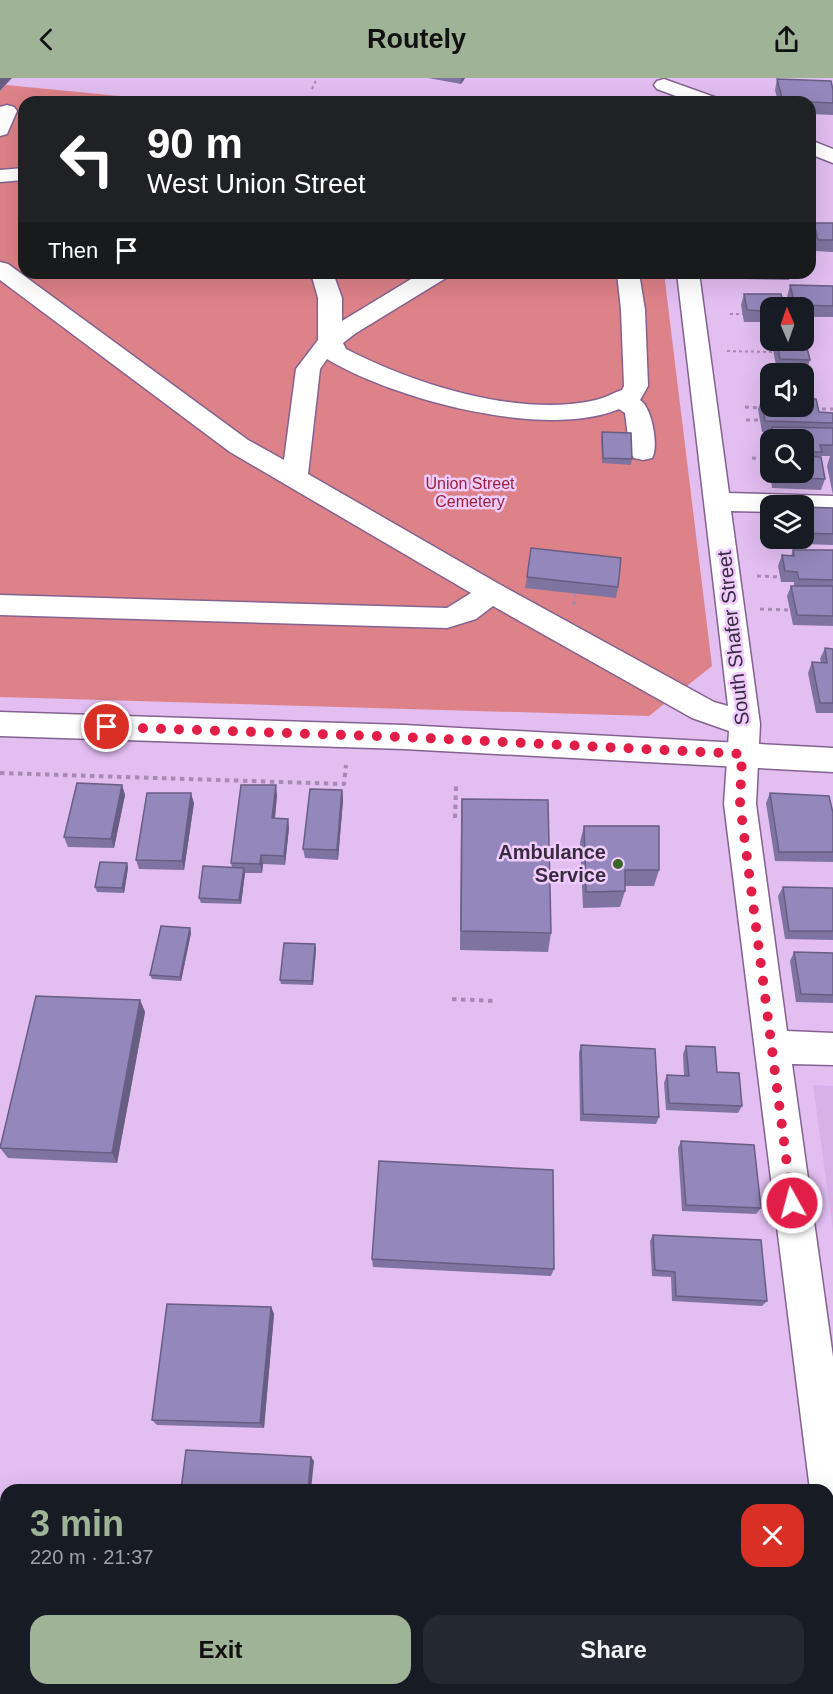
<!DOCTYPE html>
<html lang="en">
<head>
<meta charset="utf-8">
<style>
	:root { --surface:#171b24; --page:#242831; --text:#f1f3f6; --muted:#9ea1a6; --accent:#9fb397 }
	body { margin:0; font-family:Helvetica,sans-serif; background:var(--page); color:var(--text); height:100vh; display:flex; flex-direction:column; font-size:22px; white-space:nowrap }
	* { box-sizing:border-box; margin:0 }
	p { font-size:20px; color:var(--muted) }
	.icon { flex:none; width:33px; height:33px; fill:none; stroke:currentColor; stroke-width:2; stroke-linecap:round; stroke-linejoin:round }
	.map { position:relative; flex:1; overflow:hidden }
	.sheet { position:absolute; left:0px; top:1406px; width:834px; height:212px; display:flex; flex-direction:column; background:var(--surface); border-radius:18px 18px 0 0; box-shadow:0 6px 24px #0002 }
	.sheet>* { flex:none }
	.banner { position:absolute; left:18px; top:18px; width:798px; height:183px; border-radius:18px; box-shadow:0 6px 24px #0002; background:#202124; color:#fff; overflow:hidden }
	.needle { width:39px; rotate:358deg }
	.tools { position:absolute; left:760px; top:219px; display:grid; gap:12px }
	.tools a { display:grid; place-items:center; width:54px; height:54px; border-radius:12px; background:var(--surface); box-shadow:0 6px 24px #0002; font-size:30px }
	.pin { position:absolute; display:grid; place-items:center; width:51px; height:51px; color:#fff; margin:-26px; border:3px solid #fff; border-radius:50%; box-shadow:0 2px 6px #0007 }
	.me { position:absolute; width:66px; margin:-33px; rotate:353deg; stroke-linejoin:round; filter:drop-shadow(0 0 4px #0008) }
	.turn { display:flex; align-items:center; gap:21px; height:126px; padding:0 30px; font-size:27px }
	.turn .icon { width:78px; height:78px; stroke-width:2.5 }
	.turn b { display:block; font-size:42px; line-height:51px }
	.then { display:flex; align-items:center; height:57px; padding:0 30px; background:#0003; gap:12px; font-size:22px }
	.round { display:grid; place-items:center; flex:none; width:63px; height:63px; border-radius:18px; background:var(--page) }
	.summary { display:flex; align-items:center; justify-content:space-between; height:102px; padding:0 30px }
	h1 { font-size:36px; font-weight:700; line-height:45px; color:var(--accent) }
	.cta { display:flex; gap:12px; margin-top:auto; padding:12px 30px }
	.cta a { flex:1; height:69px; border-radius:18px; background:var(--accent); color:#111; font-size:24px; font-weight:700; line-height:69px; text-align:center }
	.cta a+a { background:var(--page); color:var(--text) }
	header { display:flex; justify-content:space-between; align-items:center; height:78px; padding:0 30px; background:var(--accent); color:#111; font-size:27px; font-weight:700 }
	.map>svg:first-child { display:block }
</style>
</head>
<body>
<header><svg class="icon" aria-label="back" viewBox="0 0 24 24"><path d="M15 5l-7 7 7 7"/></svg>Routely<svg class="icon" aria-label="share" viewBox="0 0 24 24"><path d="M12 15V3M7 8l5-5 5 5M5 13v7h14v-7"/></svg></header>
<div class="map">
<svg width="833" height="1616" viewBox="0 0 833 1616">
	<rect width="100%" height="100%" fill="#e2bef1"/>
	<polygon fill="#d9b1e9" points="813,1007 833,1008 833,1152 832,1145"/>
	<polygon fill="#dd8288" points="6,7 181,24 24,24 24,195 664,195 712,588 649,638 0,619 0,13"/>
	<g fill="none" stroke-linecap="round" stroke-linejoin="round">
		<g stroke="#836290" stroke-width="3">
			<g id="minor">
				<polygon points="664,1 717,20 720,24 692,24 657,11 654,7 657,3"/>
				<polygon points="7,27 14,29 17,33 7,56 0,58 0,29"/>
				<polygon points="810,62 833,71 833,85 810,76"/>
				<polygon points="24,90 24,102 0,104 0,92"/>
				<path d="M0,184L8,186L248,362L284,382L296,291L318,262V220L311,195H333L342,220V243L421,195H449L446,200L356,255L343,265L346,271C414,306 519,340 596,322C605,320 613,315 622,312L624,308L621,232L617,195H639L645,232L648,308L640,322C652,329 659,369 652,380L643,382L634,380L630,374L625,335L619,331C545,362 393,321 327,281L320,291L308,396L499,506L714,624L728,628L677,195H699L729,415L833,418V436L804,435V428H771V434L731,433L760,646L756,726L787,953L833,955V987L792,986L833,1279V1446L828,1444V1412H810L724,726L729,653L692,640L493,528L476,541L447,550L0,537V517L447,530L471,515L230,374L0,202Z"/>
			</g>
		</g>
		<g stroke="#836290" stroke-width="3">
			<polygon id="major" points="0,634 404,647 833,670 833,694 404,671 0,658"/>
		</g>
		<g stroke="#a78ab3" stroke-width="2" stroke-dasharray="3 3" stroke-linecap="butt">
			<polyline points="312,11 317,0"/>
			<polyline points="730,236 743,236"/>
			<polyline points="727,273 774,274"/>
		</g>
		<g stroke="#a78ab3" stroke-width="3" stroke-dasharray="4 4" stroke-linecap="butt">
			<polyline points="745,329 762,330"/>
			<polyline points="814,331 833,331"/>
			<polyline points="746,342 760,342"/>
			<polyline points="762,358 771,377"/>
			<polyline points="752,380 771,381"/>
			<polyline points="757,498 780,499"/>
			<polyline points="574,527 575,515"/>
			<polyline points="760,531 790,532"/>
		</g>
		<g stroke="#a78ab3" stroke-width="4" stroke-dasharray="4.5 4.5" stroke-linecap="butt">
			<polyline points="0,695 344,706 346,687"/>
			<polyline points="455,740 456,708"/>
			<polyline points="452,921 494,923"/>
		</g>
		<use href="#minor" fill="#fff" fill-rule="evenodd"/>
		<use href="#major" fill="#fff" fill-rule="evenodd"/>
	</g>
	<g fill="#7f74a1">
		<polygon points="428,0 465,0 461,6"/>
		<polygon points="777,1 833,12 833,37 810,36 810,24 778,24 775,12"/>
		<polygon points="814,145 833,145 833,174 815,173 810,156"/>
		<polygon points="741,195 791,195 789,202 743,201"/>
		<polygon points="790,207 833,208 833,239 804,239 804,230 790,230 787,219"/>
		<polygon points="744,216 771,230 771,249 765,249 764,244 744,244 741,227"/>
		<polygon points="776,262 804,262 810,282 806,293 777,292 773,272"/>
		<polygon points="762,320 819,334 833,335 833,417 827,388 830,378 820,378 820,379 825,401 821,412 772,410 769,388 771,381 771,394 804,394 804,362 771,362 771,372 769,360 770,354 762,354 758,331"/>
		<polygon points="602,354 632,381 631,387 602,385 601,360"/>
		<polygon points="804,429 833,430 833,467 773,465 772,460 804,460"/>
		<polygon points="771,432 771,453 769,439"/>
		<polygon points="793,472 833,472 833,548 793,547 787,518 791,508 794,508 794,504 781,504 778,488 782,477 791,478"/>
		<polygon points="527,499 618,509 616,520 525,510"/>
		<polygon points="825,570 833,571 833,635 816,635 808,595 812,584 821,584 820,581"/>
		<polygon points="122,707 125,717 114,770 68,769 64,759"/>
		<polygon points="342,712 343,722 338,782 305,780 303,771"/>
		<polygon points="770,715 833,735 833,784 775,783 766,725"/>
		<polygon points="277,717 275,740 288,741 289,750 285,787 263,786 262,795 245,795 241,826 201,825 199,820 232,789 231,785"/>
		<polygon points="462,721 551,855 548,874 460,872 461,742"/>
		<polygon points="194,725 184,792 139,791 136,782"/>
		<polygon points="584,748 659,792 654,808 625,808 625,813 620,829 583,830 580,764"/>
		<polygon points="127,785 128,790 124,815 97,814 95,809"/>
		<polygon points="783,809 833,810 833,862 785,861 778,818"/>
		<polygon points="190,850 191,855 181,903 152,901 150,897"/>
		<polygon points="316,871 313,907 281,906 280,902"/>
		<polygon points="794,874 833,875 833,925 796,924 790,883"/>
		<polygon points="140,922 145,934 117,1085 8,1080 0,1070"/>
		<polygon points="581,967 659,1039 656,1046 580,1043 579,975"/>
		<polygon points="686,968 717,994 742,1028 738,1035 666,1032 664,1005 667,997 684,998 683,976"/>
		<polygon points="681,1063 761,1130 756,1136 682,1133 678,1070"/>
		<polygon points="653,1157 767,1223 762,1228 672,1223 671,1199 652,1198 650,1163"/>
		<polygon points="372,1181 554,1191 551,1198 373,1189"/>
		<polygon points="271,1229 274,1236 264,1350 157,1347 152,1342"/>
	</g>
	<g fill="#685e83">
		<polygon points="0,0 12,0 0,13"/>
		<polygon points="461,0 465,0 461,6"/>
		<polygon points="122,707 125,717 114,770 111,761"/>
		<polygon points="276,707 277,717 274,750 272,740"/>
		<polygon points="342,712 343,722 338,782 337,772"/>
		<polygon points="191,715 194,725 184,792 182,783"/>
		<polygon points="288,741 289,750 285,787 284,778"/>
		<polygon points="261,777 263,786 262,795 260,786"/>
		<polygon points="127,785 128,790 124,815 122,810"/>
		<polygon points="244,790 245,795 241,826 239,822"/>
		<polygon points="190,850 191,855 181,903 180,899"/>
		<polygon points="315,866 316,871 313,907 312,903"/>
		<polygon points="140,922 145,934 117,1085 112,1075"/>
		<polygon points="271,1229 274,1236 264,1350 260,1345"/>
		<polygon points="311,1379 314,1383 311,1412 308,1412"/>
	</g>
	<g fill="#9487bb" stroke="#685e83" stroke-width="1.5">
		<polygon points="777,1 831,3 833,12 833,25 810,24 783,24"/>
		<polygon points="814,145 833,145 833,162 818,162"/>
		<polygon points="790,207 833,208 833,228 795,227"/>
		<polygon points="744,216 781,216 785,230 771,230 771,237 768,237 766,233 747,232"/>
		<polygon points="804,261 805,261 810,282 780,281 777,262 804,262"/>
		<polygon points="762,320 771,320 771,328 804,328 804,321 816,321 819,334 833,335 833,345 765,343"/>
		<polygon points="772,349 833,350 833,367 820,367 822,374 804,374 804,362 774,361"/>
		<polygon points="602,354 631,355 632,381 603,380"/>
		<polygon points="804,378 821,379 825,401 776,399 775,394 804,394"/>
		<polygon points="804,429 833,430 833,456 804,455"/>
		<polygon points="531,470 621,480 618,509 527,499"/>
		<polygon points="793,472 833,472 833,502 799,501 797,494 785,493 782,477 794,478"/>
		<polygon points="791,508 833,508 833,538 797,537"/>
		<polygon points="825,570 833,571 833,625 820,625 812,584 827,585"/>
		<polygon points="77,705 122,707 111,761 64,759"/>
		<polygon points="241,707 276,707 272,740 288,741 284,778 261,777 260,786 231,785"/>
		<polygon points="310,711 342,712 337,772 303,771"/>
		<polygon points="147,715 191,715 182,783 136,782"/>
		<polygon points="770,715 829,718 833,735 833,774 779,774"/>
		<polygon points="462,721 548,722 551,855 461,853"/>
		<polygon points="584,748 659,748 659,792 625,792 625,813 586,814"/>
		<polygon points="100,784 127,785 122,810 95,809"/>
		<polygon points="203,788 244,790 239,822 199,820"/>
		<polygon points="783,809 833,810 833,853 789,853"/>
		<polygon points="161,848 190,850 180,899 150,897"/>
		<polygon points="284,865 315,866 312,903 280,902"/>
		<polygon points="794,874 833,875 833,917 801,916"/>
		<polygon points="36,918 140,922 112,1075 0,1070"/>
		<polygon points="581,967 655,971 659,1039 583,1036"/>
		<polygon points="686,968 715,969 717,994 739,995 742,1028 669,1025 667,997 689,998"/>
		<polygon points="681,1063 754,1067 761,1130 686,1127"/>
		<polygon points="379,1083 553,1092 554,1191 372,1181"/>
		<polygon points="653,1157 761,1162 767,1223 676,1218 675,1194 655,1192"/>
		<polygon points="167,1226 271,1229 260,1345 152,1342"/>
		<polygon points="186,1372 311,1379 308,1412 181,1412"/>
		<polygon points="616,1407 704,1412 617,1412"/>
		<polygon points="97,1611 327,1611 327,1616 96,1616"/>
	</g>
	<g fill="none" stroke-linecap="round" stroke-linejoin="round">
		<polyline stroke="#e11d48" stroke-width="10" stroke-dasharray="0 18" points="107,649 404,659 742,676 740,726 792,1125"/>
	</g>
	<circle fill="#3a6522" stroke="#efcbfe" stroke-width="2" cx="618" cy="786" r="6"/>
	<g text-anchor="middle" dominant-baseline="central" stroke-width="5" stroke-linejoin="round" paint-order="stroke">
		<g font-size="16" fill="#982338" stroke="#efcbfe">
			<text x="470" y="405">Union Street<tspan x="470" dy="18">Cemetery</tspan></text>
		</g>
		<g font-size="20" fill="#392b3f" stroke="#efcbfe">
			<text transform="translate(733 560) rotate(-96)">South Shafer Street</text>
		</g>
		<g font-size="20" font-weight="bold" fill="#392b3f" stroke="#efcbfe" text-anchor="end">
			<text x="606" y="774">Ambulance<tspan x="606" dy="23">Service</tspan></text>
		</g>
	</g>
</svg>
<div class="tools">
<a><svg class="needle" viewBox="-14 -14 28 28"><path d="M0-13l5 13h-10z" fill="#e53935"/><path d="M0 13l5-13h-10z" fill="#9ea1a6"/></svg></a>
<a><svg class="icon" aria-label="sound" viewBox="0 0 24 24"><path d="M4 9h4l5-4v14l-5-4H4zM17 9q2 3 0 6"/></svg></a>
<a><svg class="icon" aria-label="search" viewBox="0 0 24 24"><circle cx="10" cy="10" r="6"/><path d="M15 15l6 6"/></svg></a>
<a><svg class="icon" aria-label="layers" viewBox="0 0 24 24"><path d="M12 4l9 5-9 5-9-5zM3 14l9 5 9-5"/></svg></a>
</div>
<div class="pin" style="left:107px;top:649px;background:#d93025"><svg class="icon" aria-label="arrive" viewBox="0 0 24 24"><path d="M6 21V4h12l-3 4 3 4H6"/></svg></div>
<svg class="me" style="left:792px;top:1125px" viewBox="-20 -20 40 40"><circle r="17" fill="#e11d48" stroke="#fff" stroke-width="3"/><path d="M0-11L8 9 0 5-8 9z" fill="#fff"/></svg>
<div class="banner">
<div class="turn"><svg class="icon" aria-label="left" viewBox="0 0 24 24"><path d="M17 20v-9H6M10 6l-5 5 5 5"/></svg><div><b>90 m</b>West Union Street</div></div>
<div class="then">Then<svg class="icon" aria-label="arrive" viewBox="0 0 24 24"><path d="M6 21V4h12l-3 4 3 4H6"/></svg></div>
</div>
<section class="sheet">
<div class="summary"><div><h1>3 min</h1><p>220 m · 21:37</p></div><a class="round" style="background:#d93025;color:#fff"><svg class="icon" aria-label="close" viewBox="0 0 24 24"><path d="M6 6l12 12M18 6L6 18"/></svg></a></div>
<div class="cta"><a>Exit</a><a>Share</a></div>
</section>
</div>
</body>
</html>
